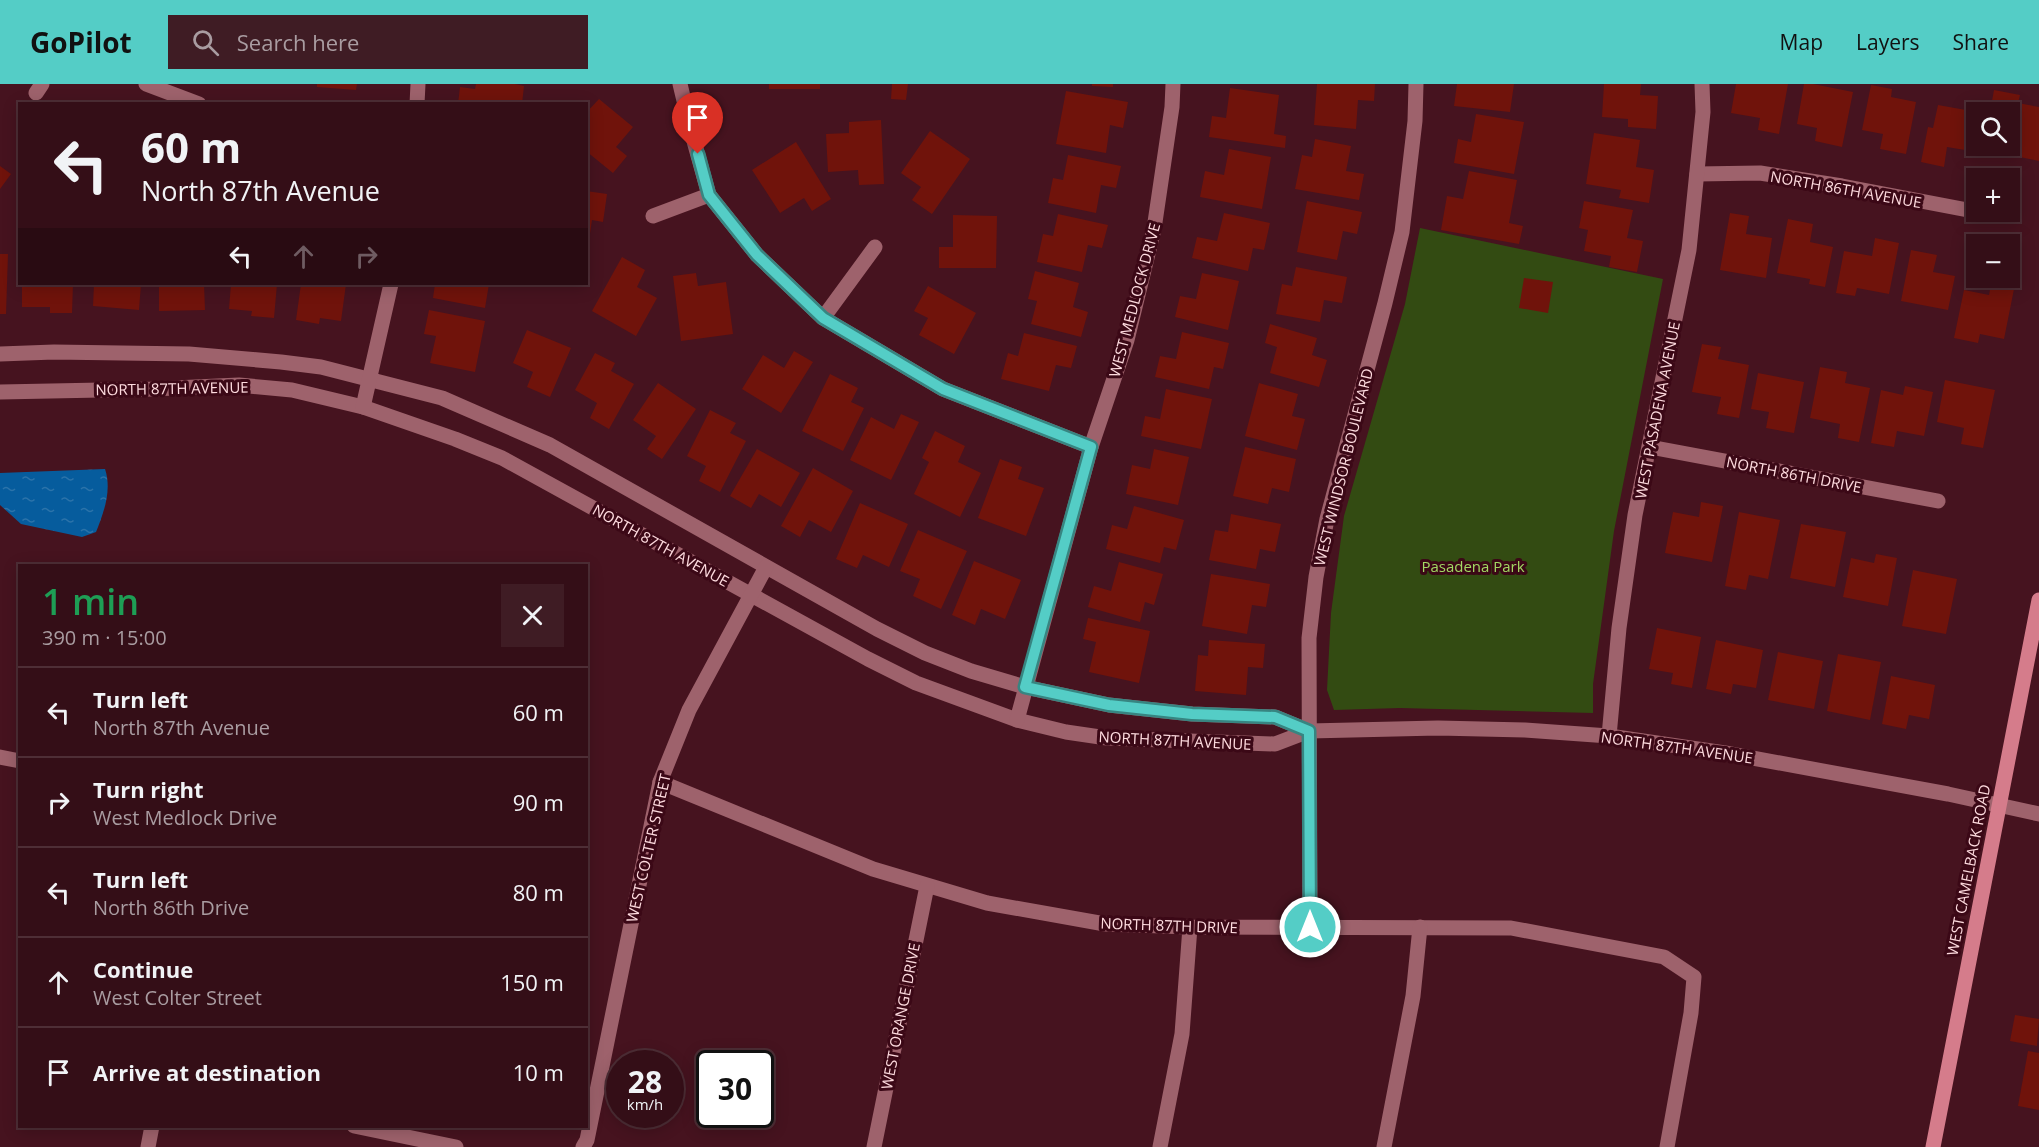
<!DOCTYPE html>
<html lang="en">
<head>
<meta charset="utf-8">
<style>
	:root { --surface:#340e17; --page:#3f1c24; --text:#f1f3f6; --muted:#a99ca1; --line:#4e2e36; --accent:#54cdc6 }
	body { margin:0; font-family:"Open Sans",sans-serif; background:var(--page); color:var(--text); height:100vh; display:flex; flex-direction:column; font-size:22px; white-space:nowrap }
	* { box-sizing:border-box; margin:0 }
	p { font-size:20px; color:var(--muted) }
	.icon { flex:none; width:33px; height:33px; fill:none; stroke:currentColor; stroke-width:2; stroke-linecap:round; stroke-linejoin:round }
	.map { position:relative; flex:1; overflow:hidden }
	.drawer { position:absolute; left:18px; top:480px; width:570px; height:564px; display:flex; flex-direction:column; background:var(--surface); border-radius:0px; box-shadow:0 3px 15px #0003,0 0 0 2px var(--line) }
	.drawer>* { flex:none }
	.top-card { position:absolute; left:18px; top:18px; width:570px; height:183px; border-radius:0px; box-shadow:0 3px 15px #0003,0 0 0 2px var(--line); background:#340e17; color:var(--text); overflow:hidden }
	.tools { position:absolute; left:1966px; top:18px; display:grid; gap:12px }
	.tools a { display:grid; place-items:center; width:54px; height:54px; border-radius:0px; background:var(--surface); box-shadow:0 3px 15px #0003,0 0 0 2px var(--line); font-size:30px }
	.speed { position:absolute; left:606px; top:966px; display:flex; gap:12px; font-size:30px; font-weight:700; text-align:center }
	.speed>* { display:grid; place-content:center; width:78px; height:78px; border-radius:50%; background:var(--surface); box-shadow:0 3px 15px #0003,0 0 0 2px var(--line); line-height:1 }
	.speed small { font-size:15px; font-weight:400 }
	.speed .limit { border:3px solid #111; border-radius:9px; background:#fff; color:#111 }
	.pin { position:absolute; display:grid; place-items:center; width:51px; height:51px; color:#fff; margin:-62px -26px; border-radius:50% 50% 50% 0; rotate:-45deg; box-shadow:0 0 6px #0007 }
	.pin .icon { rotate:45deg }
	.me { position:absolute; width:66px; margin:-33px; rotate:0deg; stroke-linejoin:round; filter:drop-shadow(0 0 4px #0008) }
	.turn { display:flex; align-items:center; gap:21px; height:126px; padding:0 24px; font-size:27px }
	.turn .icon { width:78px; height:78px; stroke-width:2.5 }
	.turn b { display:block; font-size:42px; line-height:51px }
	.lanes { display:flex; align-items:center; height:57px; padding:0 24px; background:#0003; justify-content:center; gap:30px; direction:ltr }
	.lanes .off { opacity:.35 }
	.round { display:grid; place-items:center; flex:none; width:63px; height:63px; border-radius:0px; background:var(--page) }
	.head { display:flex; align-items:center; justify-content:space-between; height:102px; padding:0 24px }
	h1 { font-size:36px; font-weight:600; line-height:45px; color:#1e9e55 }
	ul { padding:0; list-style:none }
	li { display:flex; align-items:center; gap:18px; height:90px; padding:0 24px; border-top:2px solid var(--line) }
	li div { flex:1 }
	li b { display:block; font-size:22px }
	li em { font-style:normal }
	header { display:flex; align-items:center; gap:36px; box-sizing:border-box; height:84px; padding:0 30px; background:var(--accent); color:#111 }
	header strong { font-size:28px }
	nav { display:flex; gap:33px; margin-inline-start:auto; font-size:21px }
	.search { width:420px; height:54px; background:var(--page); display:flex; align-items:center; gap:15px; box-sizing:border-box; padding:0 21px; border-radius:0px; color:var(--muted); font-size:22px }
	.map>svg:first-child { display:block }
</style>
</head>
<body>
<header>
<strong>GoPilot</strong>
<div class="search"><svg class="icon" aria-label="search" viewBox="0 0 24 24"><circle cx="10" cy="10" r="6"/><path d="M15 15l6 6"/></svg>Search here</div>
<nav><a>Map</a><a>Layers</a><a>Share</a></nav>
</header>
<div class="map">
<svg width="2039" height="1063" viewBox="0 0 2039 1063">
	<defs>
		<pattern id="water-ripples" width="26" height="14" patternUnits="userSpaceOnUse" patternTransform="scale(1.5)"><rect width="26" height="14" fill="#065c9d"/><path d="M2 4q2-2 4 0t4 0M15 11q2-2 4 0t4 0" fill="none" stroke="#2b73aa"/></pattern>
	</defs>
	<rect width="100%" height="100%" fill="#46131f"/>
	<polygon fill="#334b12" points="1420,144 1663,195 1614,447 1593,600 1593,629 1400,624 1334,626 1327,606 1331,529 1344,432 1405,220"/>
	<path fill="url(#water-ripples)" d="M105,385C112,406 104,428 96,448L82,453L21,440L0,421V389Z"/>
	<g fill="#70130b">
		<polygon points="317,0 357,0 356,6 317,3"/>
		<polygon points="476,0 515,0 524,2 522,20 458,20 460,3 475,5"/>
		<rect x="769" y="0" width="51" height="5"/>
		<polygon points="892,0 908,0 906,16 891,15"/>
		<polygon points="1092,0 1113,0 1113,3 1092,2"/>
		<polygon points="1317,0 1375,0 1374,17 1358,16 1356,45 1314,41"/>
		<polygon points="1457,0 1514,0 1510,28 1454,22"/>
		<polygon points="1604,0 1641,0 1640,11 1658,12 1656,45 1628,43 1628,35 1602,33"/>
		<polygon points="1736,0 1788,0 1779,50 1758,46 1760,34 1731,29"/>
		<polygon points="1804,0 1813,0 1853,8 1842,63 1815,57 1817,44 1797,40"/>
		<polygon points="1871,1 1892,5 1891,13 1916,18 1906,70 1880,65 1883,50 1862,46"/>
		<polygon points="1230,4 1279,11 1274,50 1286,52 1285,64 1209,53 1212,32 1226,34"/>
		<polygon points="1994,6 2020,11 2018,19 2039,23 2039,77 2011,71 2014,54 2010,54 2010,28 1990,28"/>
		<polygon points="1066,7 1128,18 1123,44 1110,41 1106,69 1056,60"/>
		<polygon points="599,15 633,43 616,63 627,72 613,89 586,67 586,29"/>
		<polygon points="1938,21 1977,28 1971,67 1947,63 1944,83 1921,78 1928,43 1933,44"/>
		<polygon points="1476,30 1524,38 1514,90 1454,79 1458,55 1471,58"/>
		<polygon points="881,36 884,100 859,101 858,86 828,88 826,50 849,49 849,38"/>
		<polygon points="930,47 970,75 932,130 912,116 921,103 901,89"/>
		<polygon points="1594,49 1640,56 1636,83 1654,86 1649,119 1619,114 1621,106 1586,100"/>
		<polygon points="1315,55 1351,62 1346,87 1364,90 1359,116 1295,105 1302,71 1312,73"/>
		<polygon points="796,58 831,115 812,127 804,114 780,129 752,86"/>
		<polygon points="1229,65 1271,73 1262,125 1200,113 1205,87 1224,91"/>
		<polygon points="1068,71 1121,82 1116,104 1101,101 1096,129 1048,119 1053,94 1063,96"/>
		<polygon points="0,82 11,90 0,105"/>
		<polygon points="1469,87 1517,96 1509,139 1523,142 1519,160 1441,146 1447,112 1463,115"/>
		<polygon points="586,107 607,110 603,138 592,136 588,163"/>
		<polygon points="1307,117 1362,128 1357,150 1343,147 1337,176 1297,168"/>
		<polygon points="1584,117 1633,126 1627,154 1643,157 1637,188 1609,183 1611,172 1584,167 1588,146 1579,144"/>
		<polygon points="1224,129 1270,139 1264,166 1253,164 1248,187 1192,174 1197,153 1217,157"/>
		<polygon points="1730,129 1749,132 1746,150 1772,154 1766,194 1720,186"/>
		<polygon points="1058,130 1108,141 1102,164 1088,161 1082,188 1037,178 1043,150 1053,152"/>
		<polygon points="953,131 997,132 996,184 939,184 939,163 953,163"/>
		<polygon points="1788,135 1813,140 1810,158 1833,163 1825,203 1809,200 1810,195 1777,189"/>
		<polygon points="1875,154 1899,159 1889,210 1857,204 1855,212 1836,209 1844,167 1872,172"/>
		<polygon points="1911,166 1937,171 1933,188 1955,192 1948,226 1901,217"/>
		<polygon points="0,170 8,170 6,230 0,230"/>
		<polygon points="622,173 645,186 637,203 657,214 636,252 592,227"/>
		<polygon points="1296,183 1347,193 1342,219 1324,216 1320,238 1276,230 1282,200 1292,202"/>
		<polygon points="1035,187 1079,199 1073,223 1088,228 1081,253 1031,240 1037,217 1028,215"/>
		<polygon points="696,189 698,202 726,198 733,250 681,257 673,192"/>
		<polygon points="1202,189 1239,197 1228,246 1175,233 1180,212 1196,215"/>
		<polygon points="1524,194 1553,198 1548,229 1519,224"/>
		<polygon points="1992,195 2015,200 2004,255 1980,250 1978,259 1954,254 1964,206 1989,211"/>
		<polygon points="22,200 73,200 72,229 50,229 50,223 22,223"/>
		<polygon points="94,200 141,200 139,226 93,222"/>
		<polygon points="159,200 204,200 205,226 159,227"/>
		<polygon points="231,200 277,200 274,234 251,232 252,227 229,225"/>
		<polygon points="301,200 346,200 341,237 320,234 319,240 296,236"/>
		<polygon points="435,200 489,200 485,224 433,214"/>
		<polygon points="928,202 976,229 954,270 919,251 928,234 914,227"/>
		<polygon points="429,226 485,237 475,288 430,279 436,252 424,250"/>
		<polygon points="1270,240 1317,254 1312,271 1327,276 1319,303 1270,289 1277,263 1265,259"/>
		<polygon points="527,246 571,264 550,313 527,303 533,288 513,279"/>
		<polygon points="1182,248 1229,259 1223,285 1214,283 1209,305 1155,293 1160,272 1176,275"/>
		<polygon points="1024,249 1077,262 1071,284 1056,281 1049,307 1001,295 1008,269 1018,272"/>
		<polygon points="1702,260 1721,263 1718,275 1749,281 1739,334 1717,330 1721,313 1692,308"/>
		<polygon points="794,267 813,278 781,329 742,305 763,271 784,284"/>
		<polygon points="595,269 615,279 611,287 634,300 609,345 590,334 597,319 575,306"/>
		<polygon points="1820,283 1847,288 1845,299 1870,304 1859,358 1838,354 1840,340 1810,334"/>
		<polygon points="1758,289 1804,298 1794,349 1766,344 1769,328 1751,325"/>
		<polygon points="830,290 858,304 851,318 864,324 843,367 802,347"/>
		<polygon points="1945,296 1995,306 1983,364 1961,360 1964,344 1937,338"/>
		<polygon points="658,299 696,325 662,375 647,365 656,352 633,336"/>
		<polygon points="1259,299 1298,310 1292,332 1305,335 1297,366 1245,352"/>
		<polygon points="1905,302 1933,308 1924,352 1897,347 1894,363 1871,359 1881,306 1903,311"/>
		<polygon points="1166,305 1212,315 1201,365 1141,352 1145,332 1160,335"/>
		<polygon points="710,326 736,339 730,349 746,357 720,408 699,397 706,382 687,372"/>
		<polygon points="901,330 919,338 891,396 850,376 871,333 894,345"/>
		<polygon points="935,347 965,362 958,378 981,389 960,433 914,410 929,378 922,374"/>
		<polygon points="1245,363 1296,375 1289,408 1272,404 1268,420 1233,412"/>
		<polygon points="757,365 800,389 781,423 759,410 751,424 730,412"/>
		<polygon points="1154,365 1189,373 1178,421 1126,410 1132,381 1150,385"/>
		<polygon points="1000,375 1022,383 1018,395 1044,404 1026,452 978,434"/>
		<polygon points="813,384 853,407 831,448 809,436 800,453 781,442"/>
		<polygon points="1701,418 1723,422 1712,478 1665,469 1673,428 1699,433"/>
		<polygon points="860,419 908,440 889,483 863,471 857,484 836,475"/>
		<polygon points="1134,422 1184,436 1176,466 1164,463 1160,479 1106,465 1112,441 1127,445"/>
		<polygon points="1739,428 1780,436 1768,495 1749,491 1746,506 1725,502"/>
		<polygon points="1231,430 1281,440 1275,468 1260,465 1256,485 1209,476 1215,446 1228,448"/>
		<polygon points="1801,440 1846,448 1835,503 1790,494"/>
		<polygon points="918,446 967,467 941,525 913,512 920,495 900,487"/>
		<polygon points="1876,470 1897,474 1888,522 1843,513 1851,474 1874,479"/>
		<polygon points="974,477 1021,496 1005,535 981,525 975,541 952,531"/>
		<polygon points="1119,478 1163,490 1154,521 1145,518 1140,538 1088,523 1094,502 1111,507"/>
		<polygon points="1913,486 1957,495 1946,550 1902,542"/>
		<polygon points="1211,490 1270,500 1266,523 1252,521 1247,550 1202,542"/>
		<polygon points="1088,534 1150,547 1139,599 1089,588 1096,558 1083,555"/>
		<polygon points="1657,544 1701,553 1692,604 1671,600 1673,589 1649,585"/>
		<polygon points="1209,556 1265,560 1263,584 1248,583 1246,611 1195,607 1198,571 1208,572"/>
		<polygon points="1716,556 1763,566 1756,604 1733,600 1731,610 1706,605"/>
		<polygon points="1778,568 1823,577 1814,625 1768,616"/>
		<polygon points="1838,570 1881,578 1870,636 1827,627"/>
		<polygon points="1891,592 1935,601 1929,635 1909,631 1906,645 1882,640"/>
		<polygon points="2015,931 2039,935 2037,962 2010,957"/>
		<polygon points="2028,967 2039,969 2039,1026 2018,1022"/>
	</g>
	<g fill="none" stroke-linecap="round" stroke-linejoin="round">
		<g stroke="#9e626c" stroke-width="15">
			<polyline points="146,0 199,20"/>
			<polyline points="680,0 692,50 709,111 757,171 823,234 943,305 1091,363"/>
			<polyline points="36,9 42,0"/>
			<polyline points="417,20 418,0"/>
			<polyline points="1697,90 1760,89 1842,102 1994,131"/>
			<polyline points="653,132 709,111"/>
			<polyline points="823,234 875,163"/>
			<polyline points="0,270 54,268 189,270 281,278 321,283 442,314 550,361 877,545 925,569 971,587 1025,603 1109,621 1192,630 1275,633 1309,647"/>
			<polyline points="0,308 152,305 239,301 292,306 363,323 455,355 502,374 868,575 916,599 1017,636 1066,648 1107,654 1275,660 1309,647 1438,644 1525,646 1609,652 1725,669 1948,710 2039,730"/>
			<polyline points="363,323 391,200"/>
			<polyline points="1650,363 1938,417"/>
			<polyline points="1017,636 1091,363 1127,256 1154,145 1172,23 1173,0"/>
			<polyline points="1609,652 1619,544 1635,431 1689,166 1703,28 1702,0"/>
			<polyline points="0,673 20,677"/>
			<polyline points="660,698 873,785 987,819 1105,840 1190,843 1511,844 1664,873 1694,893 1691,929 1667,1063"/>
			<polyline points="1310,843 1309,554 1316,493 1327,435 1385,219 1402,148 1415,37 1416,0"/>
			<polyline points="354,1042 456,1063"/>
			<polyline points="148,1063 152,1042"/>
			<polyline points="583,1063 587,1056 660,698 689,626 766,483"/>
			<polyline points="874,1063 927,802"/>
			<polyline points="1160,1063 1182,950 1190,843"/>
			<polyline points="1384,1063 1413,912 1420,843"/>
		</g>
		<polyline stroke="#d57c8b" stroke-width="15" points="1933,1063 2039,516"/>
	</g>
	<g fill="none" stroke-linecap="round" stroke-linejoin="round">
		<g stroke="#378581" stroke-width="15">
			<polyline id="route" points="698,70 709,111 757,171 823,234 943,305 1091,363 1025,603 1109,621 1192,630 1275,633 1309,647 1310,843"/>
		</g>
		<use href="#route" stroke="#54cdc6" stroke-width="10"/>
	</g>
	<g text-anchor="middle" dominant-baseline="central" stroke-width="6" stroke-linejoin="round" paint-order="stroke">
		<g font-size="15" fill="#fedbdf" stroke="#3b0816">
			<text transform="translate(1846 105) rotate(10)">NORTH 86TH AVENUE</text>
			<text transform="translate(1134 216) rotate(-75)">WEST MEDLOCK DRIVE</text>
			<text transform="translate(172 304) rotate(-1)">NORTH 87TH AVENUE</text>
			<text transform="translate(1657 326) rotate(-79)">WEST PASADENA AVENUE</text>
			<text transform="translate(1343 383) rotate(-76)">WEST WINDSOR BOULEVARD</text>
			<text transform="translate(1794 390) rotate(11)">NORTH 86TH DRIVE</text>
			<text transform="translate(661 461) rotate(29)">NORTH 87TH AVENUE</text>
			<text transform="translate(1175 656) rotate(3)">NORTH 87TH AVENUE</text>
			<text transform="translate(1677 663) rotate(8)">NORTH 87TH AVENUE</text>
			<text transform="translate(648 764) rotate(-77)">WEST COLTER STREET</text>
			<text transform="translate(1968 786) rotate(-79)">WEST CAMELBACK ROAD</text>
			<text transform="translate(1169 841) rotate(2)">NORTH 87TH DRIVE</text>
			<text transform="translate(900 932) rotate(-79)">WEST ORANGE DRIVE</text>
		</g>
		<g font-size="15" fill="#a3d964" stroke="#3b0816">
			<text x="1473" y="482">Pasadena Park</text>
		</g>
	</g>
</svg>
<div class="tools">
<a><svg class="icon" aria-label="search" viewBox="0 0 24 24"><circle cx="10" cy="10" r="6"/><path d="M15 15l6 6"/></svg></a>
<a>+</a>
<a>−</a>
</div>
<div class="speed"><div>28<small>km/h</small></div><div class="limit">30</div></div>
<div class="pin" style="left:698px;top:70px;background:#d93025"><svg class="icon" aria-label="arrive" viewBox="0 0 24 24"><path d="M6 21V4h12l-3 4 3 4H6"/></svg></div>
<svg class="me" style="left:1310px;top:843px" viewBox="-20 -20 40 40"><circle r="17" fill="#54cdc6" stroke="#fff" stroke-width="3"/><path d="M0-11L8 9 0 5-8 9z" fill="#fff"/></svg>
<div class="top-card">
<div class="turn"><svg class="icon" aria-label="left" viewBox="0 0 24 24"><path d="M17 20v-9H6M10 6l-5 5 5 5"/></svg><div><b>60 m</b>North 87th Avenue</div></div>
<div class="lanes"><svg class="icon" aria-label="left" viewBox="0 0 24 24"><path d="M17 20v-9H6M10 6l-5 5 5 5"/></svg><svg class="icon off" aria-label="ahead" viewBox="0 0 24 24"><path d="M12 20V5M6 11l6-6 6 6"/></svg><svg class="icon off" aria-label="right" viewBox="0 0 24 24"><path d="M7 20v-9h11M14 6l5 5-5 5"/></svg></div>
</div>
<section class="drawer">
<div class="head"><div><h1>1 min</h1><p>390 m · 15:00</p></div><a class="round"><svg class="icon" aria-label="close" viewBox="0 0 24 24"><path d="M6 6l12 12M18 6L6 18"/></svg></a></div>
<ul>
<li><svg class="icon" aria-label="left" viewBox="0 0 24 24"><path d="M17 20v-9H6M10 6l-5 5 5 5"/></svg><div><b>Turn left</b><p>North 87th Avenue</p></div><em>60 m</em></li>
<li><svg class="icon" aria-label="right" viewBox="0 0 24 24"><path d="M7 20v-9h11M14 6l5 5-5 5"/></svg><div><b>Turn right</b><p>West Medlock Drive</p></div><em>90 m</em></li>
<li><svg class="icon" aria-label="left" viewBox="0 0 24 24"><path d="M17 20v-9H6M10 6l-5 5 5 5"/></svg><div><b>Turn left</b><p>North 86th Drive</p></div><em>80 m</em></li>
<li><svg class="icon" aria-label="ahead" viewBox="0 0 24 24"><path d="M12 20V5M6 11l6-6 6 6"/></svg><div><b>Continue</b><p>West Colter Street</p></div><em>150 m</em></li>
<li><svg class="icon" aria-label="arrive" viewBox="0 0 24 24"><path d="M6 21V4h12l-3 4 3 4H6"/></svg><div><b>Arrive at destination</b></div><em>10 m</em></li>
</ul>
</section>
</div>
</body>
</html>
